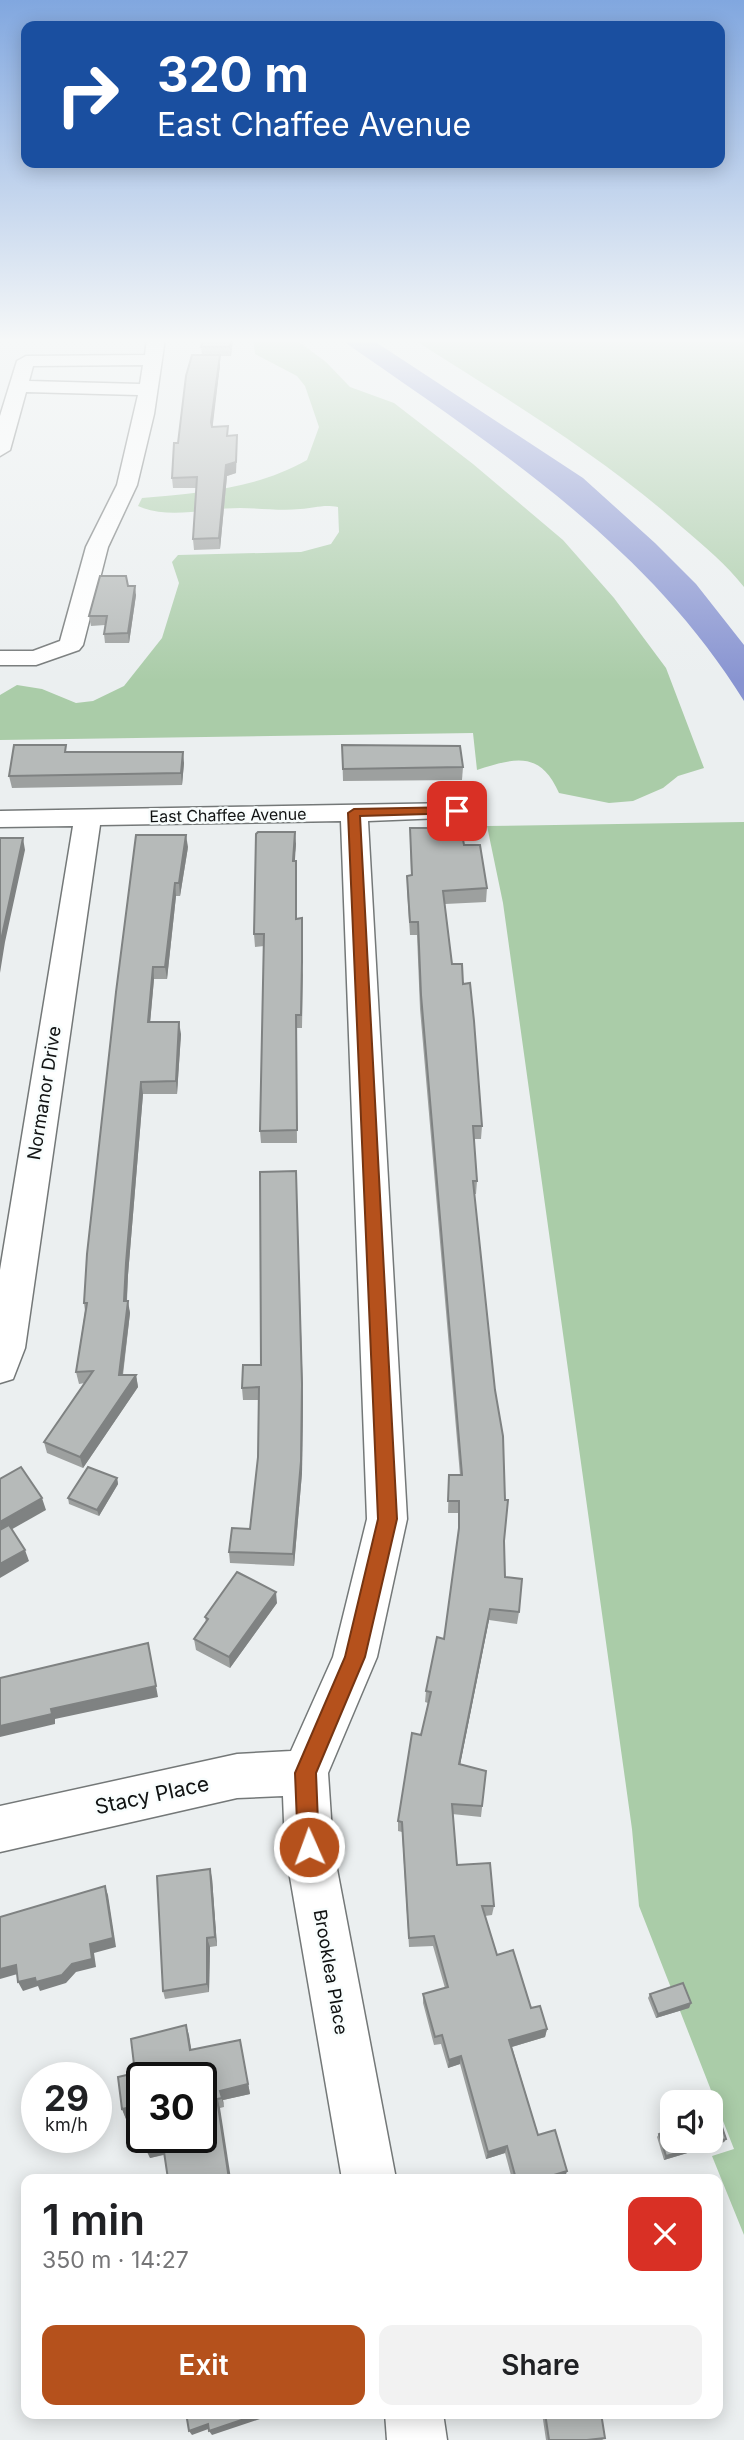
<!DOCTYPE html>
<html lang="en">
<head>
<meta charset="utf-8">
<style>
	:root { --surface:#fff; --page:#f2f2f2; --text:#202124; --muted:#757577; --accent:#b5511c }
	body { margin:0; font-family:Inter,sans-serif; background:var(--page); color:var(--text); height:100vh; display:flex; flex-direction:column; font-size:26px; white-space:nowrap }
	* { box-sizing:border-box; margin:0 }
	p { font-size:23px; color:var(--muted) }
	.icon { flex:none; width:38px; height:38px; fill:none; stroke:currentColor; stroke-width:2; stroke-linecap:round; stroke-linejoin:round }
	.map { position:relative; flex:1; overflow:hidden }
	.drawer { position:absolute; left:21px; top:2174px; width:702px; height:245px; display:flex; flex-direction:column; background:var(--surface); border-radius:14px; box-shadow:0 4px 18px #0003 }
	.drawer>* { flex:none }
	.banner { position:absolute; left:21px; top:21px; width:704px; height:147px; border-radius:14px; box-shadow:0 4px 18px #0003; background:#1a4fa0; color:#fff; overflow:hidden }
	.buttons { position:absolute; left:660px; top:2090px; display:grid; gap:14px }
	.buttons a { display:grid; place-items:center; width:63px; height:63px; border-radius:14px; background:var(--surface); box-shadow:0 4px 18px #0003; font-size:35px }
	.speed { position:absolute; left:21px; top:2062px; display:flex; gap:14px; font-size:35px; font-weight:700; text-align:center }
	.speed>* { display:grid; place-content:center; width:91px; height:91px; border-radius:50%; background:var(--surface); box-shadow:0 4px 18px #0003; line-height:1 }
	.speed small { font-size:18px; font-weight:400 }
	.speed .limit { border:4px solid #111; border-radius:10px; background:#fff; color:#111 }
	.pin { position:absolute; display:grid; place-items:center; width:60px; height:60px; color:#fff; margin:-30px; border-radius:14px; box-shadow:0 4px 10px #0006 }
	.me { position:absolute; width:77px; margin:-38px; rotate:358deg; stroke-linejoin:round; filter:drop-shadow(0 0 5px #0008) }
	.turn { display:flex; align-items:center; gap:24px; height:147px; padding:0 21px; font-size:32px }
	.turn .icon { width:91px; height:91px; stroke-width:2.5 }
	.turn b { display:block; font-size:49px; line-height:60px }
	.round { display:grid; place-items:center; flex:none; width:74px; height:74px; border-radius:14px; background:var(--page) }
	.head { display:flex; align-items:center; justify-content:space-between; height:119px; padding:0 21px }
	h1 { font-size:42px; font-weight:600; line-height:52px }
	.button { display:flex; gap:14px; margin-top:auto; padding:14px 21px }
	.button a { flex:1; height:80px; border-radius:14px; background:var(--accent); color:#fff; font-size:28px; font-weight:600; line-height:80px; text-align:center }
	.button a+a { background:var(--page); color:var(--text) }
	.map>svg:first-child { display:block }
</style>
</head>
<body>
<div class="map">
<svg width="744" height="2440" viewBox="0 0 744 2440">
	<rect width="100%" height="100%" fill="#ebeff0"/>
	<g fill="#aacca8">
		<path d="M253,339H291L299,342L326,362L350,387L394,403L473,464L563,540L614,598L666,668L704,768L678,776L663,788L633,801L609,803L559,793C540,750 514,758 477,770L473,733L0,740V695L17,685L42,689L76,703L93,701L124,686L162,638L179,583L172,562L178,555L301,552L331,544L339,532L338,507C323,504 315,508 300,509C281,511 260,508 240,508C207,508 169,520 138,506L142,498C199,493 256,489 307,460L319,427L305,386L297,376L255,354Z"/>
		<path d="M413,339H744V587C726,564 705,547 683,528C601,455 505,398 413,339Z"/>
		<polygon points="744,822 744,2235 712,2156 734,2149 639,1906 632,1829 503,903 487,826"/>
	</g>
	<path fill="#8894d1" d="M340,339H371L583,478L655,543L696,584L744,645V701C646,542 489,443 340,339Z"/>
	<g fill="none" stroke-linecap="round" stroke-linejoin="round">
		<g stroke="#747878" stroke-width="3">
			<g id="minor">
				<path d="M147,339H165L154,414L137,485L108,547L83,645L79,650L36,665H0V651H33L60,641L86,547L117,485L138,395L26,392L10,450L0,456V416L17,361L26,356L145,355ZM143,365L140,384L29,381L33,366Z"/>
				<polygon points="457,803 467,805 470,811 467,817 368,821 407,1519 377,1657 328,1773 333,1848 396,2179 342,2179 285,1848 283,1796 237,1798 0,1852 0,1806 237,1754 291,1751 333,1657 367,1519 341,821 100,825 25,1348 13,1379 0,1383 0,1270 73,826 0,827 0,811"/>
				<polygon points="385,2413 443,2413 447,2440 387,2440"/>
			</g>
		</g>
		<use href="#minor" fill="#fff" fill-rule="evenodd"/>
	</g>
	<g fill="#9da09f">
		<polygon points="203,339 233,339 231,356 220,356 220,365 212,426 228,426 228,435 237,435 236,473 227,476 220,549 194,550 193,539 197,488 173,488 172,478 178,443 202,355 201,347"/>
		<polygon points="128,586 136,595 129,643 105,643 104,634 105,625 91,626 89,616"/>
		<polygon points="342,745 463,767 462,780 343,781"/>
		<polygon points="184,763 182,785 12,788 9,776"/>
		<polygon points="410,828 464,845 487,888 486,902 445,904 452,964 463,984 482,1126 481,1139 474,1139 477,1181 476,1194 474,1194 504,1541 505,1577 519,1612 517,1624 489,1620 460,1765 486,1771 481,1817 452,1814 457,1865 494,1906 492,1915 485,1916 497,1955 531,2008 547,2029 545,2037 512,2047 538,2135 565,2178 562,2179 512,2179 505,2153 486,2159 460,2064 448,2068 441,2044 434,2045 423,2003 423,1994 445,1988 433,1946 409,1947 402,1832 398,1831 398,1821 421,1735 428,1703 425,1702 426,1691 444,1639 458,1535 458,1513 448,1513 449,1475 460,1475 420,1009 417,935 410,935 407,889 407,876 411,875"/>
		<polygon points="296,844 294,861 297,919 303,975 302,1028 296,1028 297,1143 261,1143 260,1131 264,946 255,947 254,934"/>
		<polygon points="188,847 180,896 176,896 167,979 154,979 150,1022 181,1034 177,1094 143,1094 128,1275 127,1301 130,1313 123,1375 136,1375 138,1387 83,1468 47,1453 44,1442 85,1383 79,1384 76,1372 85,1311 84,1303 116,992"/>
		<polygon points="243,1365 303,1396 302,1473 294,1566 230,1563 229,1552 250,1529 258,1457 259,1400 243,1400 242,1388"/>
		<polygon points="117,1478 118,1484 99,1516 69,1504 68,1498"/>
		<polygon points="277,1603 230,1668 196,1650 194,1639 206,1622 205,1617"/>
		<polygon points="212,1878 217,1946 210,1947 209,1992 165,1999 163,1991"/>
		<polygon points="650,1994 691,2003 689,2008 656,2018 648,1998"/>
		<polygon points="186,2025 191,2050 242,2050 250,2094 223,2100 224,2107 220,2108 164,2155 150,2158 142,2115 126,2119 122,2109 135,2073"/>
		<polygon points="659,2134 726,2139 724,2142 664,2160 657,2137"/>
		<polygon points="542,2413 601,2413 605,2438 602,2440 546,2440"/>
	</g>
	<g fill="#7f8282">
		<polygon points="231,339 233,339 231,356 230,347"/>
		<polygon points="220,355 220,365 212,432 211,422"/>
		<polygon points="237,435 236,473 227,476 220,549 219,538 226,465"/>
		<polygon points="135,586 136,595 129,643 128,633"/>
		<polygon points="183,752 184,763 182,785 181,773"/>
		<polygon points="295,832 296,844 294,874 293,861"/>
		<polygon points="186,835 188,847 180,896 179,883"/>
		<polygon points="23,838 25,850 5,942 0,973 0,945"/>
		<polygon points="175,883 176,896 167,979 165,967"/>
		<polygon points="153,967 154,979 149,1035 148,1022"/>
		<polygon points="179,1022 181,1034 177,1094 176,1081"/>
		<polygon points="141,1082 143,1094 128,1275 126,1313 124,1301 126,1263"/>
		<polygon points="296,1171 303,1396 302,1473 294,1566 293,1554"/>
		<polygon points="128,1301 130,1313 121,1387 119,1375"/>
		<polygon points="136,1375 138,1387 83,1468 80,1457"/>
		<polygon points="117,1478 118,1484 99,1516 97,1510"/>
		<polygon points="42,1498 46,1510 0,1536 0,1522"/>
		<polygon points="25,1550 29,1561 0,1578 0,1564"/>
		<polygon points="276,1592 277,1603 230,1668 229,1657"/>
		<polygon points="490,1609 489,1620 458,1775 459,1764"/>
		<polygon points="148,1643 158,1697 55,1719 55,1724 0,1737 0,1726 51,1709"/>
		<polygon points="210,1869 212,1878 217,1946 215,1937"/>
		<polygon points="105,1886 108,1895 116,1947 94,1953 96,1967 76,1972 66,1983 40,1991 38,1986 23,1991 18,1982 90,1944"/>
		<polygon points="207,1938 210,1947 209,1992 207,1984"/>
		<polygon points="16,1965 21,1973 0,1979 0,1969"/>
		<polygon points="691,2003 689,2008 656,2018 658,2014"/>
		<polygon points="186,2025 189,2035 193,2060 190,2050"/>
		<polygon points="547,2029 545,2037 508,2048 509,2040"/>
		<polygon points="242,2050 250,2094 223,2100 224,2107 220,2091"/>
		<polygon points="461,2056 460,2064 448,2068 449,2060"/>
		<polygon points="217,2099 220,2108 231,2179 229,2179"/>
		<polygon points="141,2105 142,2115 126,2119 122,2109"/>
		<polygon points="726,2139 724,2142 664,2160 666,2156"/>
		<polygon points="163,2145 166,2154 150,2158 146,2150"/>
		<polygon points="507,2146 505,2153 486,2159 488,2152"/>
		<polygon points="567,2171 565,2178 550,2179 551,2176"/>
		<polygon points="262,2413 278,2413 212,2435 209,2431"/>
		<polygon points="208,2424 211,2428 192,2435 189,2431"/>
	</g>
	<g fill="#b6bab9" stroke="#7f8282" stroke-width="2">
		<polygon points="203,339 231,339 230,347 201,347"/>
		<polygon points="192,355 220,355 211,422 212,427 228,426 227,436 237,435 236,462 226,465 219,538 193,539 197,477 172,478 174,443 178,443 186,376"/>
		<polygon points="100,576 126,576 128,586 135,586 128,633 104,634 107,616 89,616"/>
		<polygon points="14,745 66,745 65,752 183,752 181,773 9,776"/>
		<polygon points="342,745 460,746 463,767 343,769"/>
		<polygon points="410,828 461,828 464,845 480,845 487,888 443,891 452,964 462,964 463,984 470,983 474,1021 482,1126 473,1126 477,1181 473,1181 495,1390 503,1436 505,1500 508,1500 504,1541 505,1577 522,1579 519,1612 490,1609 459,1764 486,1771 482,1806 452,1804 457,1865 490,1863 494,1906 482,1906 497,1955 513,1950 531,2008 540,2006 547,2029 509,2040 538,2135 555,2130 567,2171 551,2176 552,2179 516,2179 507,2146 488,2152 461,2056 449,2060 442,2035 435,2037 423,1994 448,1987 434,1936 409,1938 402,1822 398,1821 412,1733 421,1735 431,1692 426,1691 437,1637 444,1639 459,1528 459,1501 448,1501 449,1475 462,1475 421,995 418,922 410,922 407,876 412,875"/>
		<polygon points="258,832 295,832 293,861 296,861 296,919 302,918 302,962 301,1015 296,1015 297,1130 260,1131 264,934 254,934 256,834"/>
		<polygon points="136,835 186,835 179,883 175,883 165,967 153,967 148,1022 179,1022 176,1081 141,1082 126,1263 124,1301 128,1301 119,1375 136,1375 80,1457 44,1442 93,1371 76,1372 87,1303 84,1303 87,1254 116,992"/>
		<polygon points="0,838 23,838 0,945"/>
		<polygon points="296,1171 302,1384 301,1461 293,1554 229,1552 232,1528 250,1529 258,1457 259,1387 242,1388 243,1365 261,1365 260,1172"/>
		<polygon points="21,1467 42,1498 0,1522 0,1479"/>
		<polygon points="88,1467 117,1478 97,1510 68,1498"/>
		<polygon points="9,1525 25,1550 0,1564 0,1530"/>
		<polygon points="237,1572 276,1592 229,1657 194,1639 208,1619 205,1617"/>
		<polygon points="148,1643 156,1686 51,1709 52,1714 0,1726 0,1678"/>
		<polygon points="210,1869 215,1937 207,1938 207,1984 163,1991 157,1876"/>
		<polygon points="105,1886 113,1938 90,1944 92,1959 72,1964 62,1975 36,1982 35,1978 18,1982 16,1965 0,1969 0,1917"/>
		<polygon points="683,1983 691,2003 658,2014 650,1994"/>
		<polygon points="186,2025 190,2050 240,2040 248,2084 220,2091 222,2098 217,2099 229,2179 168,2179 163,2145 146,2150 145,2137 201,2137 201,2077 142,2077 142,2114 141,2105 122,2109 118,2077 135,2073 131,2039"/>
		<polygon points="718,2115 726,2139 666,2156 659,2134 672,2129 672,2140 710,2140 710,2118"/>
		<polygon points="186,2413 262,2413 209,2431 208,2424 189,2431"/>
		<polygon points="545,2413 601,2413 605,2438 587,2440 549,2440"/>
	</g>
	<linearGradient id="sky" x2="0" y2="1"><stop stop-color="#81a7df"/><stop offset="0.5" stop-color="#f6f8f8"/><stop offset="1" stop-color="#f6f8f8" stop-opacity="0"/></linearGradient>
	<rect width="744" height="681" fill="url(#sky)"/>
	<polygon fill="#b5511c" stroke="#763512" stroke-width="2" points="457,807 461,808 461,813 360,816 397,1519 365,1657 316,1773 319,1847 316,1855 309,1858 301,1855 298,1847 295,1773 345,1657 378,1519 348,813 354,809"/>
	<g text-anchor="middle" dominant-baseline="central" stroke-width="5" stroke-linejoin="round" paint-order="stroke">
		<g font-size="16" fill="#101212" stroke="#f8fdfd">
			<text transform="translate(228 815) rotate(-1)">East Chaffee Avenue</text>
		</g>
		<g font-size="18" fill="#101212" stroke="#f8fdfd">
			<text transform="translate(44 1093) rotate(-81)">Normanor Drive</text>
			<text transform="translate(331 1972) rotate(80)">Brooklea Place</text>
		</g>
		<g font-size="21" fill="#101212" stroke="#f8fdfd">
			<text transform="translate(152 1795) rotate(-12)">Stacy Place</text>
		</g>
	</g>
</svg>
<div class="buttons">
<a><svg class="icon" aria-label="sound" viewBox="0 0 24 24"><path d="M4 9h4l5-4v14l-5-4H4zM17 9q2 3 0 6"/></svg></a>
</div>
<div class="speed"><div>29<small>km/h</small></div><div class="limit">30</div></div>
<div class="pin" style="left:457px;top:811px;background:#d93025"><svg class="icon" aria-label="arrive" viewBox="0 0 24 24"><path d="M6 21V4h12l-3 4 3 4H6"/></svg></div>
<svg class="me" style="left:309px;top:1847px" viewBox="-20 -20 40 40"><circle r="17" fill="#b5511c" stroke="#fff" stroke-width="3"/><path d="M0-11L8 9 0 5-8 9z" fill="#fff"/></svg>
<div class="banner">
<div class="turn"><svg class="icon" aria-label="right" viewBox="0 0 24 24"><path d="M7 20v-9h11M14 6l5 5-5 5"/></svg><div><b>320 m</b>East Chaffee Avenue</div></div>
</div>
<section class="drawer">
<div class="head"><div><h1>1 min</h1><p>350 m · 14:27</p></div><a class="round" style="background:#d93025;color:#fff"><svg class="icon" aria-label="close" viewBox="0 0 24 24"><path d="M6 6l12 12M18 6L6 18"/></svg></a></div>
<div class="button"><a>Exit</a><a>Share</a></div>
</section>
</div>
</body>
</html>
